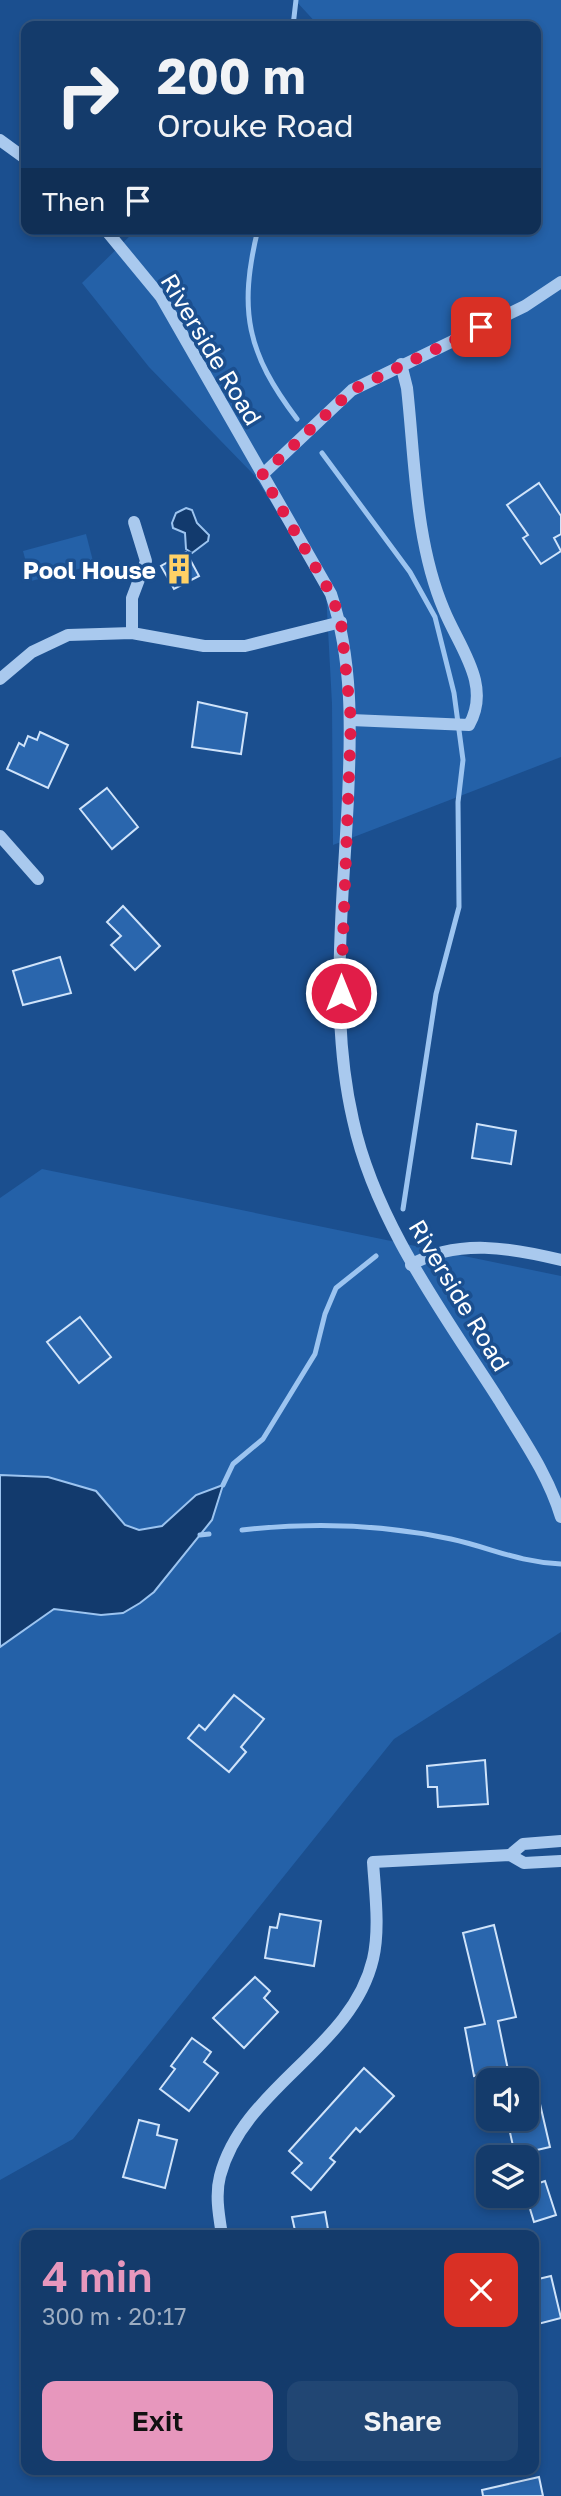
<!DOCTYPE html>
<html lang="en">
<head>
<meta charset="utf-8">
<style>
	:root { --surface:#143b6b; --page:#214673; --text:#f1f3f6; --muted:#9dadc1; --line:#33557e; --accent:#e797bd }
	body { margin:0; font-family:"Golos Text",sans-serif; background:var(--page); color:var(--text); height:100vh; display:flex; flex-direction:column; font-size:26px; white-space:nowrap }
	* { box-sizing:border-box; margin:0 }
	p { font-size:23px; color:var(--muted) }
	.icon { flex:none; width:38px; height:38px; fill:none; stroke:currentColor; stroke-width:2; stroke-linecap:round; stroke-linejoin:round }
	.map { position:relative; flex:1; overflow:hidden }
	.drawer { position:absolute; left:21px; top:2230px; width:518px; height:245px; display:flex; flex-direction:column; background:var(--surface); border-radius:14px; box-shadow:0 4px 10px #0003,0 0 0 2px var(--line) }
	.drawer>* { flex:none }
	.guide { position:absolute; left:21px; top:21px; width:520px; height:214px; border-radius:14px; box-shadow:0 4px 10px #0003,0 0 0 2px var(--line); background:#143b6b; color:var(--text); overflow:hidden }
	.tools { position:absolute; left:476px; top:2068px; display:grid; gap:14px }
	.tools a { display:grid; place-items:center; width:63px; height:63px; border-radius:14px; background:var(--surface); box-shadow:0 4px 10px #0003,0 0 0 2px var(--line); font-size:35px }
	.pin { position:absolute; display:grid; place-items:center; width:60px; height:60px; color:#fff; margin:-30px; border-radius:14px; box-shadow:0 4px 10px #0006 }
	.me { position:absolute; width:77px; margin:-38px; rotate:0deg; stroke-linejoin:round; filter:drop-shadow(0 0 5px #0008) }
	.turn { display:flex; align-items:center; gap:24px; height:147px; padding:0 21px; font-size:32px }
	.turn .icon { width:91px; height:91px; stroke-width:2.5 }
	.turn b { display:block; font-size:49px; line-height:60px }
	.then { display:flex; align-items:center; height:66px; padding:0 21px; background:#0003; gap:14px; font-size:26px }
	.round { display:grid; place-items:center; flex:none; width:74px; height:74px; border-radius:14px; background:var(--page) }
	.overview { display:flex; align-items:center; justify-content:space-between; height:119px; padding:0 21px }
	h1 { font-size:42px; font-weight:600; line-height:52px; color:var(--accent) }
	.action { display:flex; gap:14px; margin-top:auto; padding:14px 21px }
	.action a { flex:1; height:80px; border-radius:14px; background:var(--accent); color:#111; font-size:28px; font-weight:600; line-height:80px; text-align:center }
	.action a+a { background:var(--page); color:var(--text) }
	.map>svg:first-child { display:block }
</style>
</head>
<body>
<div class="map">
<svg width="561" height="2496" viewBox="0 0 561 2496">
	<rect width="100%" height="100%" fill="#1b4f8f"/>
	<g fill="#2461a8">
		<polygon points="295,0 561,0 561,757 333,845 332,704 326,592 255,476 149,367 82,283 137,229 536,229 536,26 319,26"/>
		<polygon points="86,534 94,565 31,581 23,551"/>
		<polygon points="42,1169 561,1276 561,1632 394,1739 73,2139 0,2180 0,1198"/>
	</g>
	<g fill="#123a6d" stroke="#9cc4f0" stroke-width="2">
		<polygon points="186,508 192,510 197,523 209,535 208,541 192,553 186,549 185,533 173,528 172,523 176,513"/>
		<polygon points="0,1475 48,1477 96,1491 125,1525 139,1530 162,1526 196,1495 223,1485 212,1520 154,1592 140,1603 123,1613 101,1615 54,1609 0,1647"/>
	</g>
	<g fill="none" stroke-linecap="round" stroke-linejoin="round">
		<g stroke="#9cc4f0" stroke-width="5">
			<polyline points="293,26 296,0"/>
			<path d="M258,229C238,311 247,353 297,419"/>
			<polyline points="322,453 410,572 435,617 454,693 463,760 458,802 459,907 436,994 403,1209"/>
			<polyline points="223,1485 233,1464 263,1439 315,1354 325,1314 336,1288 376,1256"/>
			<path d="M242,1530C313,1522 381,1524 451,1539C492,1548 517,1562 561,1564"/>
			<polyline points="200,1535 209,1534"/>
		</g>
	</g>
	<g fill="#2a66ad" stroke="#cfe3fa" stroke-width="2">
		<polygon points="539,483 561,516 561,534 554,538 561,551 541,564 523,538 528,535 507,505"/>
		<polygon points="186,552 199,576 174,589 161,566"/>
		<polygon points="198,702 247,713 241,754 192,747"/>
		<polygon points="40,732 68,745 48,788 7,769 19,743 24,746 28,736 37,740"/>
		<polygon points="107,788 138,827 112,849 80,809"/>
		<polygon points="123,906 160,946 135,970 111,945 121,936 107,922"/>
		<polygon points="60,957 71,993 23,1005 13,971"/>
		<polygon points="477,1124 516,1131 511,1164 472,1158"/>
		<polygon points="80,1317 111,1357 79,1383 47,1342"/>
		<polygon points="234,1695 264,1719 241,1747 246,1752 229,1772 188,1738 199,1725 205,1730"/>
		<polygon points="485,1760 488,1804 438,1807 437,1787 428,1787 427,1766"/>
		<polygon points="280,1914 321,1921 314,1966 265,1958 270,1927 277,1928"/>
		<polygon points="494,1925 516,2017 498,2021 508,2070 474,2076 465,2028 485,2024 463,1933"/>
		<polygon points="255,1977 270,1991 264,1998 278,2012 244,2048 213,2018"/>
		<polygon points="192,2038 211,2052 204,2062 218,2073 189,2111 160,2089 175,2069 171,2066"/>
		<polygon points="364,2068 394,2096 360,2132 356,2128 330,2158 335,2162 311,2190 292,2173 302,2163 289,2151"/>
		<polygon points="540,2104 550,2147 515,2155 507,2119 527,2119 527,2107"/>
		<polygon points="139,2120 159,2125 157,2135 177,2140 165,2188 123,2177"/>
		<polygon points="545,2181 556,2215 534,2222 527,2199 527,2187"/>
		<polygon points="325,2212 329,2235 296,2235 292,2217"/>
		<polygon points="551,2276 561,2318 534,2325 534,2280"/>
		<polygon points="539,2477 543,2496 483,2496 482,2490"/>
	</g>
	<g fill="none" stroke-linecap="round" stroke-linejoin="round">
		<g stroke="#a9c9ee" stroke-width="12">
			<polyline points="0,140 26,159"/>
			<path d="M105,229L161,297L331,594C353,660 351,730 348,798C343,905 329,1016 353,1120C375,1222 444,1314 499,1400C522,1438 548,1474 561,1517"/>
			<polyline points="262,475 352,390 525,306 561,282"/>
			<polyline points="132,633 132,598 146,561 134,522"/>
			<polyline points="0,679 32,652 68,635 132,633 204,646 245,646 341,622"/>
			<path d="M351,720L469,725C492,685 459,647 444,610C415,542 415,460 407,388L401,364"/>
			<polyline points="0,836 38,879"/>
			<path d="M411,1265C457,1238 512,1248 561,1260"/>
			<polyline points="510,1855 523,1844 561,1841"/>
			<path d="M222,2235C219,2216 215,2195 220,2176C243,2087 352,2049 373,1959C380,1929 375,1893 373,1862L510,1855L524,1863L561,1861"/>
		</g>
	</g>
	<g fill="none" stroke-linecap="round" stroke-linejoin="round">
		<polyline stroke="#e11d48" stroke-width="12" stroke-dasharray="0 21.6" points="341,993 351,720 341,622 331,594 262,475 352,390 481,327"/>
	</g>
	<defs>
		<g id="building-bare" transform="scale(2.415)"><path d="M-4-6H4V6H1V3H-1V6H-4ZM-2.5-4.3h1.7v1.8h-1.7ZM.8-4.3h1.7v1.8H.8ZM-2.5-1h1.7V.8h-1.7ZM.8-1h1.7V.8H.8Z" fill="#ffd166" stroke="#1b4f8f" stroke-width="2.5" paint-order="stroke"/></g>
	</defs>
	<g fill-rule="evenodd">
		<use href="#building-bare" x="179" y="569"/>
	</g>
	<g text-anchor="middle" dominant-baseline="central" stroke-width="7" stroke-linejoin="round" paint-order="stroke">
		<g font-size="24" fill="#fff" stroke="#1b4f8f">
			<text transform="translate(212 349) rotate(59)">Riverside Road</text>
			<text transform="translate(460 1295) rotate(59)">Riverside Road</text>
		</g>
		<g font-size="24" font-weight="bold" fill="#fff" stroke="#1b4f8f" text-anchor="end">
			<text x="156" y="569">Pool House</text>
		</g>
	</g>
</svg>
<div class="tools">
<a><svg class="icon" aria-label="sound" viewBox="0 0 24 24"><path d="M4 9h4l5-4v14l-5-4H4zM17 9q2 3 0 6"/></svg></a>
<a><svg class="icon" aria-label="layers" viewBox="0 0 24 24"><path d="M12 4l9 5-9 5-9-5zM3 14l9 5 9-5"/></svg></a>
</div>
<div class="pin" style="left:481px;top:327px;background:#d93025"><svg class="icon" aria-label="arrive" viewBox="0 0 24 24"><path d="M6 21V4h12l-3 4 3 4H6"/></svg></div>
<svg class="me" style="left:341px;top:993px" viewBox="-20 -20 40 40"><circle r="17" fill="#e11d48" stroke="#fff" stroke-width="3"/><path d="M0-11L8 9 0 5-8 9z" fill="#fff"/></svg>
<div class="guide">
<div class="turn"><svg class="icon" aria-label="right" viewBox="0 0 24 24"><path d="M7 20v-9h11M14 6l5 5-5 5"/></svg><div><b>200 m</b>Orouke Road</div></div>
<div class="then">Then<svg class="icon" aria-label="arrive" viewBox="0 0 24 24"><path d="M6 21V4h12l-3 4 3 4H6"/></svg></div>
</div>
<section class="drawer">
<div class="overview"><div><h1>4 min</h1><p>300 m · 20:17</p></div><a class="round" style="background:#d93025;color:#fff"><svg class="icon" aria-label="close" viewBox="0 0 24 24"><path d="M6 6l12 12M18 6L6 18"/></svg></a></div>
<div class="action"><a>Exit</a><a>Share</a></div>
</section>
</div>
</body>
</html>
